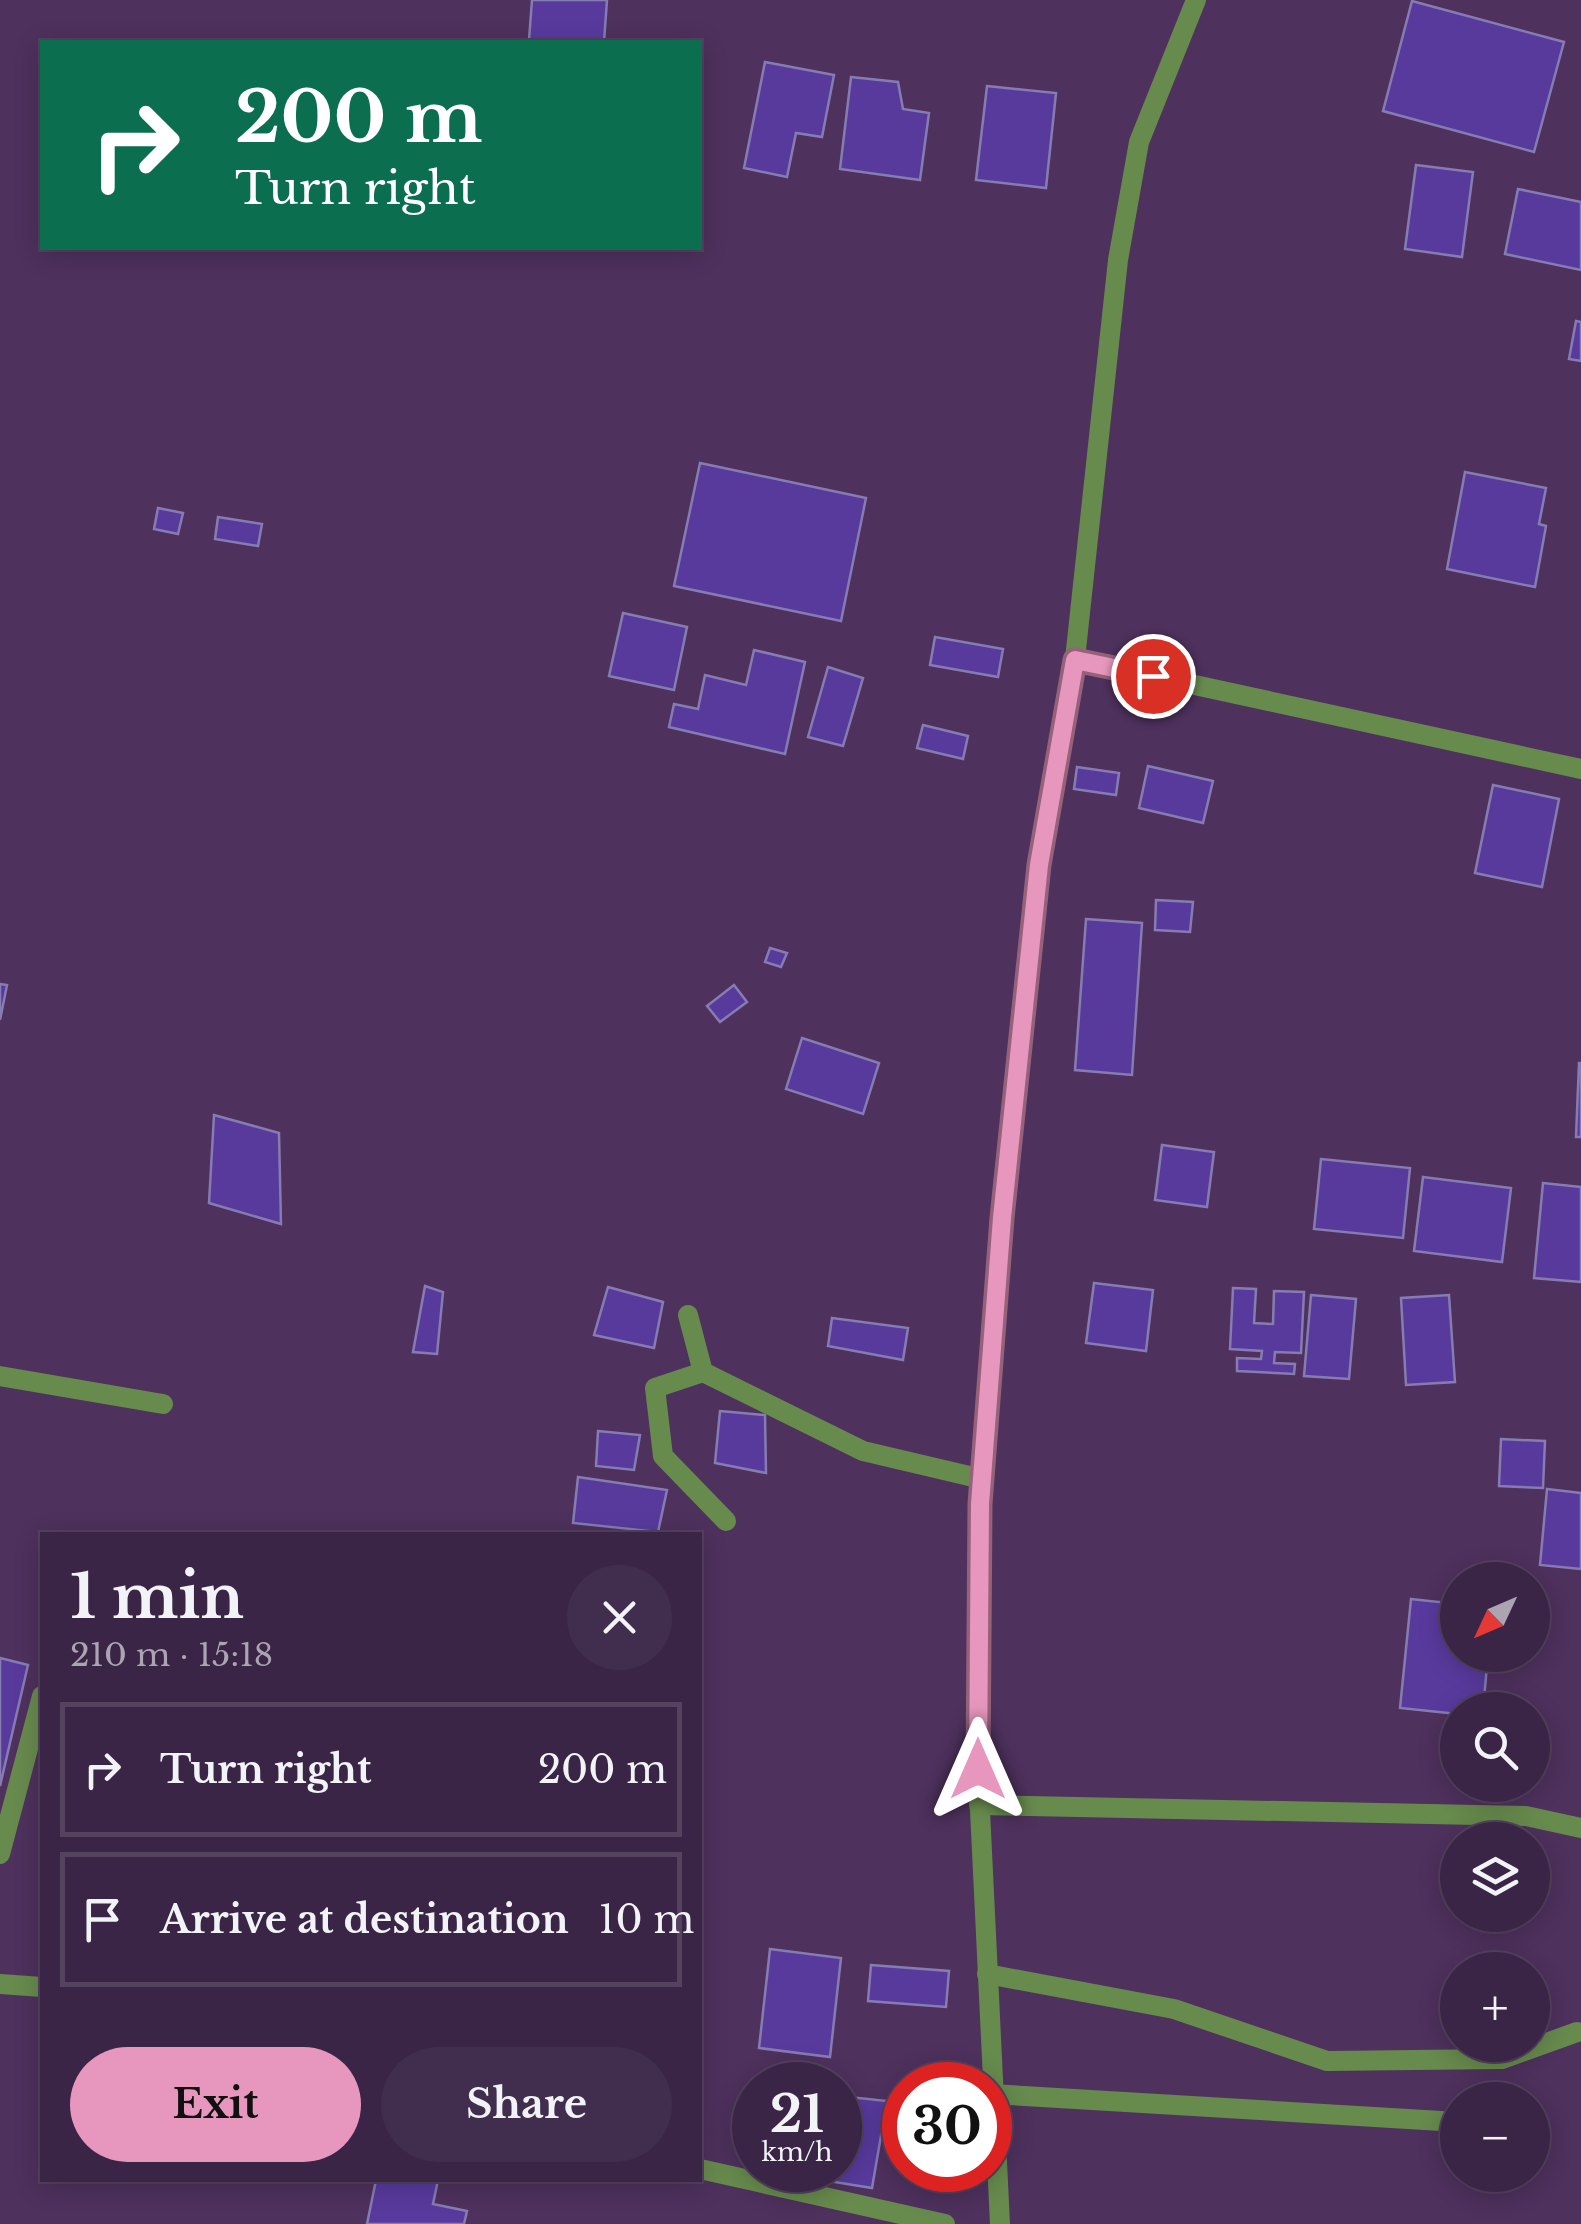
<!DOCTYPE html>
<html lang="en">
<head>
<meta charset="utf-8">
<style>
	:root { --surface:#3a2546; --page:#412d4d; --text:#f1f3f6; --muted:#aba5b3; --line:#54425f; --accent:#e797bd }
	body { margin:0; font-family:"Libre Baskerville",serif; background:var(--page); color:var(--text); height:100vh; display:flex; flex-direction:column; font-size:38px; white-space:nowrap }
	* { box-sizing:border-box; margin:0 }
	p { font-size:32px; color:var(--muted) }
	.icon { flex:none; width:55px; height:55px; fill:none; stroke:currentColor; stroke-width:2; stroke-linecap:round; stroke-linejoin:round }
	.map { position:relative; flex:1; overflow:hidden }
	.sheet { position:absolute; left:40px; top:1532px; width:662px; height:650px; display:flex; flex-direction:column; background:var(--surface); border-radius:0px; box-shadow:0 5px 25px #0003,0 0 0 2px var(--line) }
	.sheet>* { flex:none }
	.guide { position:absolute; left:40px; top:40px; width:662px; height:210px; border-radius:0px; box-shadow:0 5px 25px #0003,0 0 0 2px var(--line); background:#0b6e4f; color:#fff; overflow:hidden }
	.needle { width:65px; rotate:226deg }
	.controls { position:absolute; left:1440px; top:1562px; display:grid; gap:20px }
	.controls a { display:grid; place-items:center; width:110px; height:110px; border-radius:50%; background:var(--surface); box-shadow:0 5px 25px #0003,0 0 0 2px var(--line); font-size:50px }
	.speed { position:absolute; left:732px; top:2062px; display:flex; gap:20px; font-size:50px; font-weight:700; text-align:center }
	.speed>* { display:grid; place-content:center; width:130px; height:130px; border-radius:50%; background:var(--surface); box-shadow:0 5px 25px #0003,0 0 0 2px var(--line); line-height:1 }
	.speed small { font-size:25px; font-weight:400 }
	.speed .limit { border:15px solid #d22; background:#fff; color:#111 }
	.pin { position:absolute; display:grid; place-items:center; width:85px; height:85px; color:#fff; margin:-42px; border:5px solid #fff; border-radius:50%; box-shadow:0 2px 10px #0007 }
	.me { position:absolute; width:110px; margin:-55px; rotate:0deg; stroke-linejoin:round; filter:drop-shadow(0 0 8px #0008) }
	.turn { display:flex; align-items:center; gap:35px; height:210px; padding:0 30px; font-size:45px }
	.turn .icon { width:130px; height:130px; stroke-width:2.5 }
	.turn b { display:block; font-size:70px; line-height:85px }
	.round { display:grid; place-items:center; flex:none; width:105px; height:105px; border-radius:52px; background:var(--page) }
	.summary { display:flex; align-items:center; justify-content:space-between; height:170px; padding:0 30px }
	h1 { font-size:60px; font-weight:700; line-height:75px }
	.cta { display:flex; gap:20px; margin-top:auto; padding:20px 30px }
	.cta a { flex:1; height:115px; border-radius:60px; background:var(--accent); color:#111; font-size:40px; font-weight:700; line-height:115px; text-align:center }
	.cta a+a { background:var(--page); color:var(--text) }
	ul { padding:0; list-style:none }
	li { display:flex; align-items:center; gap:30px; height:135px; margin:0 20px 15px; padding:0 10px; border:5px solid var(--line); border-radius:0px }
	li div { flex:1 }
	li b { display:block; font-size:38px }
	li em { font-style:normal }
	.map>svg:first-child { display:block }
</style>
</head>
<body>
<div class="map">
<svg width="1581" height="2224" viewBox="0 0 1581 2224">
	<rect width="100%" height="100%" fill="#4e315d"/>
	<g fill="#583a9d" stroke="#867cb2" stroke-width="2.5">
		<polygon points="532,0 607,0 604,42 529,40"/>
		<polygon points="1412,1 1564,42 1534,152 1383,111"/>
		<polygon points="765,62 834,75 822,137 796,133 787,177 744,168"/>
		<polygon points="851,77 898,82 903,109 929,113 920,180 840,169"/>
		<polygon points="987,86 1056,93 1046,188 976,180"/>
		<polygon points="1416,165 1473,172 1462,257 1405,249"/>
		<polygon points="1518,189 1581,202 1581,270 1505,254"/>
		<polygon points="1576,321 1581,322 1581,361 1569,359"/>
		<polygon points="700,463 866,498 841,621 674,586"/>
		<polygon points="1465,472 1546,488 1539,524 1546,526 1535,587 1447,569"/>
		<polygon points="158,508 183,513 178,534 154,529"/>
		<polygon points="218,517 262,524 258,546 215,539"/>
		<polygon points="623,613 687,627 674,690 609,676"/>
		<polygon points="935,637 1003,649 998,677 930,665"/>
		<polygon points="754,650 805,662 785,754 669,727 674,704 698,709 705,675 746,685"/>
		<polygon points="828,667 863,678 843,746 808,737"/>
		<polygon points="923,725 968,736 963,759 917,748"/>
		<polygon points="1148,766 1213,781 1203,823 1139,808"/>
		<polygon points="1077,767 1119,773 1116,795 1074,789"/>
		<polygon points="1493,785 1559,799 1542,887 1475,873"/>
		<polygon points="1156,900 1193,902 1190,932 1155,930"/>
		<polygon points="1086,919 1142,923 1132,1075 1075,1070"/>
		<polygon points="770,948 787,953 781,967 765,962"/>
		<polygon points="0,984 7,985 0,1020"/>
		<polygon points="734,985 747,1002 720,1022 707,1006"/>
		<polygon points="802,1038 879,1063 863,1114 786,1089"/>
		<polygon points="1579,1063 1581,1063 1581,1137 1576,1137"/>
		<polygon points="214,1115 279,1133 281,1224 209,1203"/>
		<polygon points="1162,1145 1214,1152 1207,1207 1155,1200"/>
		<polygon points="1321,1159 1410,1168 1403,1238 1314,1229"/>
		<polygon points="1423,1177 1511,1188 1502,1262 1414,1251"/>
		<polygon points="1543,1183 1581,1187 1581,1282 1534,1278"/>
		<polygon points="1094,1283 1153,1290 1146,1351 1086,1343"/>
		<polygon points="425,1286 443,1292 437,1354 413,1352"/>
		<polygon points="608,1287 663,1302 654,1348 594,1335"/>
		<polygon points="1233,1288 1256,1289 1254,1323 1273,1324 1274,1291 1304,1292 1301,1353 1275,1352 1274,1363 1295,1364 1294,1374 1237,1371 1237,1358 1261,1359 1262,1351 1230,1349"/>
		<polygon points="1311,1295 1356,1299 1349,1379 1304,1376"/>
		<polygon points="1449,1295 1455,1382 1406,1385 1401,1298"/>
		<polygon points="832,1318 908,1328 903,1360 828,1346"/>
		<polygon points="720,1411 765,1415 766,1473 715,1463"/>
		<polygon points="598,1431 640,1435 634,1470 596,1466"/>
		<polygon points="1501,1439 1545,1441 1543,1488 1499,1486"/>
		<polygon points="578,1477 667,1490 658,1532 573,1523"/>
		<polygon points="1547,1489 1581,1493 1581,1569 1540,1565"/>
		<polygon points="1411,1599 1458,1604 1458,1655 1488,1655 1483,1710 1458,1710 1458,1714 1400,1708"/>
		<polygon points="0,1658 28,1665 0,1786"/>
		<polygon points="770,1949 841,1958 830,2057 759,2048"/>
		<polygon points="871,1965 949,1971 946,2007 868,2001"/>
		<polygon points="840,2096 887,2101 872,2188 785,2174 786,2170 840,2170"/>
		<polygon points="376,2180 438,2180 433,2204 467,2211 464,2224 367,2224"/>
	</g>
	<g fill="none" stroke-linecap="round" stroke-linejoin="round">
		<g stroke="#678a4d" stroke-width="20">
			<polyline points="1075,659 1581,769"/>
			<polyline points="688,1315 703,1372 863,1451 982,1479"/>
			<polyline points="703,1372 655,1388 663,1456 726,1521"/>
			<polyline points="0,1376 163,1404"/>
			<polyline points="979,1805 1526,1816 1581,1828"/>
			<polyline points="0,1854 42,1696"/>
			<polyline points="987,1974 1174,2009 1327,2061 1502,2059 1577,2032"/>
			<polyline points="0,1984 42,1987"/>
			<polyline points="992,2094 1458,2122"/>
			<polyline points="700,2169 945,2224"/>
			<polyline points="1000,2224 978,1769 980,1504 1002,1218 1039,865 1075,659 1118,260 1139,142 1196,0"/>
		</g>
	</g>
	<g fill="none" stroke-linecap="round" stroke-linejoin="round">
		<g stroke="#96627b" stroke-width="25">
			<polyline id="route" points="978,1769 980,1504 1002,1218 1039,865 1075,660 1153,676"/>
		</g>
		<use href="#route" stroke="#e797bd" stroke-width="18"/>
	</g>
</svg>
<div class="controls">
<a><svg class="needle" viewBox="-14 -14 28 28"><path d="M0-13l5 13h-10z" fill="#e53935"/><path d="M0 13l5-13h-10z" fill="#aba5b3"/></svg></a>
<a><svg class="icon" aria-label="search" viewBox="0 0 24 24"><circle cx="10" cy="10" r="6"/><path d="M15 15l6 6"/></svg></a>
<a><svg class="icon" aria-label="layers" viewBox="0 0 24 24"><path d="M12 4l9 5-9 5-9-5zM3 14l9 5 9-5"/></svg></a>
<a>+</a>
<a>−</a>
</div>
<div class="speed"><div>21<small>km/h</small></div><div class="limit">30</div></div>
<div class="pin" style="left:1153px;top:676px;background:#d93025"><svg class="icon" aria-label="arrive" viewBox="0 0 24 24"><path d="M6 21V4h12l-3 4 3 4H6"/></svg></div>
<svg class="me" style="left:978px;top:1769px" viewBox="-20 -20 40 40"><path d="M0-17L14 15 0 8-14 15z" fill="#e797bd" stroke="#fff" stroke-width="4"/></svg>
<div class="guide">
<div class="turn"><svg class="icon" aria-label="right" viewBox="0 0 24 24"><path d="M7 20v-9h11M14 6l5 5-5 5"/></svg><div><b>200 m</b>Turn right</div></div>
</div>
<section class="sheet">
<div class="summary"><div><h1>1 min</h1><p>210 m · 15:18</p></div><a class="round"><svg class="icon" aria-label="close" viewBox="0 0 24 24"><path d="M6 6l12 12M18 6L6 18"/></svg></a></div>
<ul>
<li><svg class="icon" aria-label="right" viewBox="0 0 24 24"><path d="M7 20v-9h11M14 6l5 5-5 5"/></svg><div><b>Turn right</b></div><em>200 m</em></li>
<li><svg class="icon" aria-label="arrive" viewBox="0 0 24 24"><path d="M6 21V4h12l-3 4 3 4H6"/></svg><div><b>Arrive at destination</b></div><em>10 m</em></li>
</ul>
<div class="cta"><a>Exit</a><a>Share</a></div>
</section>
</div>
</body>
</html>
